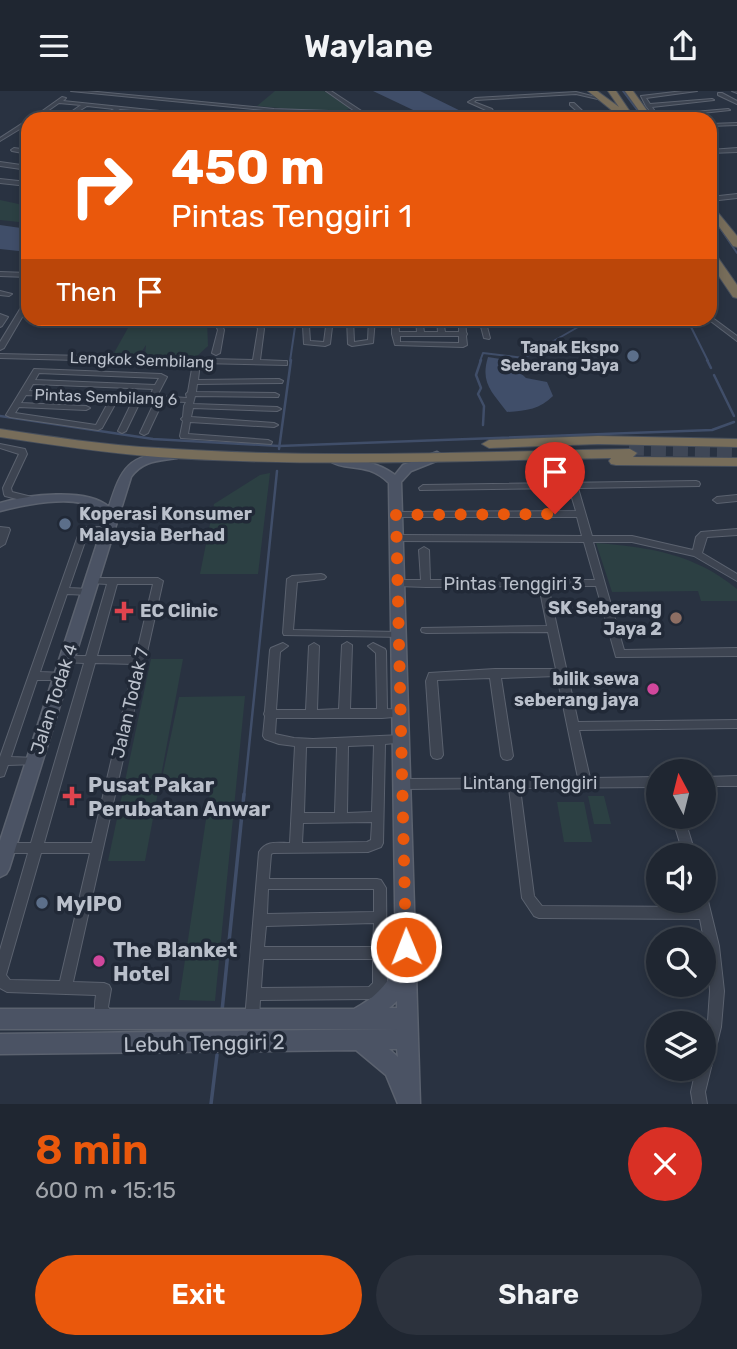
<!DOCTYPE html>
<html lang="en">
<head>
<meta charset="utf-8">
<style>
	:root { --surface:#1f2631; --page:#2c323d; --text:#f1f3f6; --muted:#a1a5ab; --line:#3c434d; --accent:#ea580c }
	body { margin:0; font-family:Rubik,sans-serif; background:var(--page); color:var(--text); height:100vh; display:flex; flex-direction:column; font-size:26px; white-space:nowrap }
	* { box-sizing:border-box; margin:0 }
	p { font-size:23px; color:var(--muted) }
	.icon { flex:none; width:38px; height:38px; fill:none; stroke:currentColor; stroke-width:2; stroke-linecap:round; stroke-linejoin:round }
	.map { position:relative; height:1013px; overflow:hidden }
	.details { display:flex; flex-direction:column; background:var(--surface); flex:1 }
	.details>* { flex:none }
	.top-card { position:absolute; left:21px; top:21px; width:696px; height:214px; border-radius:21px; box-shadow:0 4px 10px #0003,0 0 0 2px var(--line); background:#ea580c; color:#fff; overflow:hidden }
	.needle { width:46px; rotate:353deg }
	.controls { position:absolute; left:646px; top:668px; display:grid; gap:14px }
	.controls a { display:grid; place-items:center; width:70px; height:70px; border-radius:50%; background:var(--surface); box-shadow:0 4px 10px #0003,0 0 0 2px var(--line); font-size:35px }
	.pin { position:absolute; display:grid; place-items:center; width:60px; height:60px; color:#fff; margin:-72px -30px; border-radius:50% 50% 50% 0; rotate:-45deg; box-shadow:0 0 7px #0007 }
	.pin .icon { rotate:45deg }
	.me { position:absolute; width:77px; margin:-38px; rotate:359deg; stroke-linejoin:round; filter:drop-shadow(0 0 5px #0008) }
	.turn { display:flex; align-items:center; gap:24px; height:147px; padding:0 35px; font-size:32px }
	.turn .icon { width:91px; height:91px; stroke-width:2.5 }
	.turn b { display:block; font-size:49px; line-height:60px }
	.then { display:flex; align-items:center; height:66px; padding:0 35px; background:#0003; gap:14px; font-size:26px }
	.round { display:grid; place-items:center; flex:none; width:74px; height:74px; border-radius:37px; background:var(--page) }
	.overview { display:flex; align-items:center; justify-content:space-between; height:119px; padding:0 35px }
	h1 { font-size:42px; font-weight:600; line-height:52px; color:var(--accent) }
	.action { display:flex; gap:14px; margin-top:auto; padding:14px 35px }
	.action a { flex:1; height:80px; border-radius:42px; background:var(--accent); color:#fff; font-size:28px; font-weight:600; line-height:80px; text-align:center }
	.action a+a { background:var(--page); color:var(--text) }
	header { display:flex; justify-content:space-between; align-items:center; height:91px; padding:0 35px; background:var(--surface); font-size:32px; font-weight:600 }
	.map>svg:first-child { display:block }
</style>
</head>
<body>
<header><svg class="icon" aria-label="menu" viewBox="0 0 24 24"><path d="M4 6h16M4 12h16M4 18h16"/></svg>Waylane<svg class="icon" aria-label="share" viewBox="0 0 24 24"><path d="M12 15V3M7 8l5-5 5 5M5 13v7h14v-7"/></svg></header>
<div class="map">
<svg width="737" height="1013" viewBox="0 0 737 1013">
	<rect width="100%" height="100%" fill="#293241"/>
	<g fill="#2c4043">
		<polygon points="275,0 324,0 353,17 336,22 257,15"/>
		<polygon points="0,109 28,115 28,132 0,129"/>
		<polygon points="133,228 207,228 208,255 197,265 145,264 146,254 140,263 114,262"/>
		<polygon points="270,382 258,483 200,483 214,413 260,384"/>
		<path d="M596,452C649,456 695,463 737,498V510H701L698,500L612,501Z"/>
		<polygon points="151,568 183,568 145,770 108,770"/>
		<polygon points="245,605 215,910 179,909 212,688 162,687 179,606"/>
		<polygon points="588,705 604,705 611,733 594,733"/>
		<polygon points="557,711 584,711 592,751 564,751"/>
	</g>
	<g fill="#404e69">
		<polygon points="373,0 420,0 477,28 432,28"/>
		<polygon points="0,134 28,138 28,161 0,158"/>
		<path d="M488,266L514,270L513,275L526,287L547,291L553,305C540,318 526,320 507,321C492,301 480,292 488,266Z"/>
	</g>
	<g fill="none" stroke-linecap="round" stroke-linejoin="round">
		<g stroke="#404e69" stroke-width="2">
			<polyline points="623,0 644,28"/>
			<polyline points="720,137 737,162"/>
			<polyline points="687,228 708,270"/>
			<polyline points="290,270 295,236 291,228"/>
			<polyline points="480,270 483,262 524,267 592,228"/>
		</g>
		<g stroke="#404e69" stroke-width="2.5">
			<polyline points="481,269 476,284 481,297 478,303 484,315 483,334"/>
			<polyline points="707,269 711,277"/>
			<polyline points="714,284 734,325"/>
			<polyline points="0,325 153,348 279,355 712,339 734,331"/>
			<polyline points="279,358 291,269"/>
			<polyline points="244,705 277,380"/>
		</g>
		<g stroke="#404e69" stroke-width="3.5">
			<polyline points="222,920 244,703"/>
			<polyline points="211,1013 217,964"/>
		</g>
		<polyline stroke="#3f4756" stroke-width="15" stroke-dasharray="15 7" stroke-linecap="butt" points="629,357 737,359"/>
		<g stroke="#5b626f" stroke-width="2">
			<g id="street">
				<polygon points="71,0 87,0 274,18 356,21 326,0 331,0 363,21 371,23 362,24 274,20"/>
				<polygon points="683,0 697,0 646,7 650,13 712,8 714,9 652,16 656,22 660,24 728,18 730,19 646,28 646,26 654,25 646,15 641,5"/>
				<polygon points="732,0 737,0 737,2"/>
				<polygon points="576,1 604,8 602,9 576,3 476,9 474,11 492,18 498,28 494,28 488,20 468,11 475,7"/>
				<polygon points="718,2 722,2 737,10 737,13 718,4"/>
				<polygon points="62,6 66,7 63,10 179,22 177,23 120,18 103,28 98,28 114,18 87,15 66,28 61,28 81,14 59,12 36,28 31,28"/>
				<polygon points="570,12 574,12 591,28 586,28 570,14"/>
				<polygon points="26,30 28,30 28,33 0,50 0,47"/>
				<polygon points="737,32 737,34 710,35 710,33"/>
				<polygon points="14,57 28,59 28,63 12,60 11,59"/>
				<polygon points="737,57 737,61 710,62 710,59"/>
				<polygon points="0,71 28,75 28,79 0,75"/>
				<polygon points="0,88 28,91 28,95 0,92"/>
				<polygon points="737,103 737,107 710,110 710,106"/>
				<path d="M718,176L723,177C720,181 713,195 710,196V184Z"/>
				<polygon points="0,181 28,182 28,186 0,185"/>
				<polygon points="0,200 12,203 9,205 0,204"/>
				<polygon points="28,208 28,216 4,257 0,259 0,251 25,210"/>
				<polygon points="0,223 8,226 2,235 0,236"/>
				<polygon points="710,225 737,245 737,250 708,228 710,228"/>
				<polygon points="213,228 219,228 224,239 220,262 216,264 212,262 218,239"/>
				<path d="M254,228H260L264,238L260,269L284,270H287V274L200,272L198,289L279,288L283,290L282,292L197,293L196,301L275,302L279,304L278,306L195,305L193,313L277,316L281,318L277,320L193,317L191,326L274,332L278,334L274,336L190,331L188,343L268,349L272,351L271,353L181,347L180,345L183,330L181,328L183,326L184,315L186,311L163,310L148,342L144,344L140,342L155,310L141,309L126,340L122,342L118,340L133,309L118,308L102,337L98,339L10,326L6,324L34,278L161,283L167,286L157,305L187,307L186,303L188,301L193,272L0,267V263L253,269L258,238ZM39,282L159,287L155,294L35,289ZM33,293L153,298L150,305L29,300ZM26,304L110,308L96,334L15,322L19,316L86,319L90,317L86,315L21,312Z"/>
				<polygon points="300,228 306,228 309,235 310,250 324,251 327,228 333,228 330,253 325,255 304,253 303,235"/>
				<polygon points="347,228 353,228 354,251 368,249 369,228 375,228 373,252 352,255 348,253"/>
				<path d="M392,228H398L399,241H417L416,228H422L424,241H438L437,228H443L445,241H459V228H465L466,241L467,243L466,245L467,254L463,256L395,254L392,243ZM400,245H459V252L400,251Z"/>
				<polygon points="479,228 485,228 490,247 489,248 484,247"/>
				<polygon points="0,353 25,358 27,363 11,397 12,401 36,407 37,409 36,411 33,412 5,405 4,403 3,397 19,363 0,357"/>
				<polygon points="696,390 699,391 700,393 699,395 578,397 592,445 632,445 693,459 696,446 701,441 737,438 737,444 707,446 702,462 737,483 737,490 694,465 632,451 593,451 624,559 737,557 737,565 616,566 596,495 548,495 578,631 737,629 737,637 579,639 590,687 658,686 658,696 520,697 534,805 542,815 698,816 697,810 704,810 704,805 707,806 719,855 724,900 721,936 705,1001 707,1013 693,1013 691,1001 696,978 704,978 704,951 708,930 710,900 708,870 700,828 539,827 534,825 522,807 509,697 403,698 399,696 397,693 399,690 403,688 578,687 557,585 501,587 513,665 511,668 507,669 503,668 501,665 490,587 437,589 443,664 441,667 437,668 433,667 431,664 426,590 429,582 495,578 556,578 548,541 426,542 422,541 421,539 422,537 547,535 539,495 426,496 398,495 393,492 398,489 421,489 419,459 424,456 429,459 430,489 595,489 584,451 396,450 391,447 396,444 582,445 577,426 393,426 392,424 396,421 576,420 569,397 420,399 419,397 423,394"/>
				<polygon points="737,404 737,410 717,412 713,409 717,406"/>
				<polygon points="0,436 9,437 10,439 5,453 0,456"/>
				<polygon points="84,436 109,436 113,439 109,442 88,442 69,497 89,498 94,501 89,504 67,503 40,581 65,582 66,585 65,588 61,589 37,589 11,666 37,667 39,670 37,673 8,674 4,685 0,686 0,666 80,439"/>
				<polygon points="321,483 324,484 326,486 324,488 297,491 293,539 399,541 404,544 403,546 284,544 283,542 287,488 292,485"/>
				<path d="M93,487H158L163,490L73,891L104,892L109,894L111,898L108,916L115,925L113,930L108,932C93,926 94,918 96,904L7,901L0,897V859L28,762H7L3,761L1,757L3,753L7,752H31L84,572L63,571L62,568L63,565H86L107,493L90,492L88,490ZM117,493H153L136,565H97ZM95,572L134,573L92,752H44ZM41,762H90L60,890L10,889L6,884Z"/>
				<path d="M347,551L352,554L350,618H377L376,562L368,555L373,552L385,558L386,560L387,618L405,619L406,622L405,625L382,627H276L275,643L294,647L313,648L402,644L406,645L408,648L406,651L385,653L383,752L381,756L368,761L273,762L271,763L269,788H377L381,789L386,797L387,893L381,904L369,908L260,909L259,928L257,933L252,935L247,933L245,928L259,761C266,749 278,752 290,752L295,655L279,653L265,648L263,645L265,625L264,623L265,620L270,559L271,557L283,552L288,555L280,561L276,619H306L309,555L314,552L319,555L317,619L339,618L342,554ZM374,654L372,721L347,722L348,655ZM306,656H337L335,722H304ZM372,731L371,749L367,751L302,752L303,732ZM268,798H374V821L267,823ZM374,832L373,856H264L266,835ZM263,868H373V892L369,896L261,897Z"/>
				<polygon points="737,685 737,695 704,695 704,686"/>
				<polygon points="672,726 684,726 696,765 684,765"/>
			</g>
		</g>
		<g stroke="#5b626f" stroke-width="3">
			<g id="secondary">
				<path d="M173,360L177,361V367C159,370 143,369 131,386L9,778L6,783L0,786V750L104,431C102,426 100,420 95,417C73,403 23,414 0,420V412C26,404 87,396 109,416C122,375 128,365 173,360Z"/>
				<path d="M437,361L443,365L441,368L411,380L401,391L420,1013H398L386,984L356,959L0,963V943L397,938H0V918H354C373,908 386,895 396,877L389,392C367,370 346,381 330,370C344,360 382,374 395,384L403,374ZM397,910V917H389ZM389,958H397L398,966Z"/>
			</g>
		</g>
		<g stroke="#474f5c" stroke-width="2">
			<g id="highway">
				<polygon points="588,0 597,0 619,16 608,0 616,0 635,28 627,28 621,19 614,21"/>
				<polygon points="625,0 633,0 653,28 645,28"/>
				<polygon points="710,112 737,145 737,156 733,155 710,123"/>
				<polygon points="710,139 715,142 715,149 710,152"/>
				<polygon points="710,160 714,161 737,194 737,207 733,206 710,172"/>
				<path d="M0,338C52,346 105,354 158,357C315,368 473,361 630,358L637,362L633,366L737,367V375L616,374L611,373L609,370L611,367C460,370 309,376 158,366C105,362 53,354 0,346Z"/>
				<polygon points="598,345 737,348 737,356 598,353 489,357 482,353 489,349"/>
			</g>
		</g>
		<use href="#street" fill="#3d4451" fill-rule="evenodd"/>
		<use href="#secondary" fill="#4b5364" fill-rule="evenodd"/>
		<use href="#highway" fill="#776d5a" fill-rule="evenodd"/>
	</g>
	<g fill="none" stroke-linecap="round" stroke-linejoin="round">
		<polyline stroke="#ea580c" stroke-width="12" stroke-dasharray="0 21.6" points="406,856 396,424 555,423"/>
	</g>
	<g fill="#5c6f8a" stroke="#212937" stroke-width="2.5">
		<circle cx="633" cy="265" r="7"/>
		<circle cx="65" cy="433" r="7"/>
		<circle cx="42" cy="812" r="7"/>
	</g>
	<g fill="#e0444e" stroke="#212937" stroke-width="2.5">
		<path d="M120.5 509.5h7v7h7v7h-7v7h-7v-7h-7v-7h7z"/>
		<path d="M68.5 694.5h7v7h7v7h-7v7h-7v-7h-7v-7h7z"/>
	</g>
	<circle fill="#8d6e63" stroke="#212937" stroke-width="2.5" cx="676" cy="527" r="7"/>
	<g fill="#d1479c" stroke="#212937" stroke-width="2.5">
		<circle cx="653" cy="598" r="7"/>
		<circle cx="99" cy="870" r="7"/>
	</g>
	<g text-anchor="middle" dominant-baseline="central" stroke-width="7" stroke-linejoin="round" paint-order="stroke">
		<g font-size="16" font-weight="bold" fill="#bac0cb" stroke="#212937" text-anchor="end">
			<text x="619" y="256">Tapak Ekspo<tspan x="619" dy="18">Seberang Jaya</tspan></text>
		</g>
		<g font-size="16" fill="#bac0cb" stroke="#212937">
			<text transform="translate(142 269) rotate(2)">Lengkok Sembilang</text>
			<text transform="translate(106 306) rotate(2)">Pintas Sembilang 6</text>
		</g>
		<g font-size="18" font-weight="bold" fill="#bac0cb" stroke="#212937" text-anchor="start">
			<text x="79" y="423">Koperasi Konsumer<tspan x="79" dy="21">Malaysia Berhad</tspan></text>
			<text x="662" y="517" text-anchor="end">SK Seberang<tspan x="662" dy="21">Jaya 2</tspan></text>
			<text x="140" y="520">EC Clinic</text>
			<text x="639" y="588" text-anchor="end">bilik sewa<tspan x="639" dy="21">seberang jaya</tspan></text>
		</g>
		<g font-size="18" fill="#bac0cb" stroke="#212937">
			<text x="513" y="493">Pintas Tenggiri 3</text>
			<text transform="translate(54 608) rotate(-72)">Jalan Todak 4</text>
			<text transform="translate(130 612) rotate(-77)">Jalan Todak 7</text>
			<text x="530" y="692">Lintang Tenggiri</text>
		</g>
		<g font-size="21" font-weight="bold" fill="#bac0cb" stroke="#212937" text-anchor="start">
			<text x="88" y="693">Pusat Pakar<tspan x="88" dy="24">Perubatan Anwar</tspan></text>
			<text x="56" y="812">MyIPO</text>
			<text x="113" y="858">The Blanket<tspan x="113" dy="24">Hotel</tspan></text>
		</g>
		<g font-size="21" fill="#bac0cb" stroke="#212937">
			<text transform="translate(204 952) rotate(-1)">Lebuh Tenggiri 2</text>
		</g>
	</g>
</svg>
<div class="controls">
<a><svg class="needle" viewBox="-14 -14 28 28"><path d="M0-13l5 13h-10z" fill="#e53935"/><path d="M0 13l5-13h-10z" fill="#a1a5ab"/></svg></a>
<a><svg class="icon" aria-label="sound" viewBox="0 0 24 24"><path d="M4 9h4l5-4v14l-5-4H4zM17 9q2 3 0 6"/></svg></a>
<a><svg class="icon" aria-label="search" viewBox="0 0 24 24"><circle cx="10" cy="10" r="6"/><path d="M15 15l6 6"/></svg></a>
<a><svg class="icon" aria-label="layers" viewBox="0 0 24 24"><path d="M12 4l9 5-9 5-9-5zM3 14l9 5 9-5"/></svg></a>
</div>
<div class="pin" style="left:555px;top:423px;background:#d93025"><svg class="icon" aria-label="arrive" viewBox="0 0 24 24"><path d="M6 21V4h12l-3 4 3 4H6"/></svg></div>
<svg class="me" style="left:406px;top:856px" viewBox="-20 -20 40 40"><circle r="17" fill="#ea580c" stroke="#fff" stroke-width="3"/><path d="M0-11L8 9 0 5-8 9z" fill="#fff"/></svg>
<div class="top-card">
<div class="turn"><svg class="icon" aria-label="right" viewBox="0 0 24 24"><path d="M7 20v-9h11M14 6l5 5-5 5"/></svg><div><b>450 m</b>Pintas Tenggiri 1</div></div>
<div class="then">Then<svg class="icon" aria-label="arrive" viewBox="0 0 24 24"><path d="M6 21V4h12l-3 4 3 4H6"/></svg></div>
</div>
</div>
<section class="details">
<div class="overview"><div><h1>8 min</h1><p>600 m · 15:15</p></div><a class="round" style="background:#d93025;color:#fff"><svg class="icon" aria-label="close" viewBox="0 0 24 24"><path d="M6 6l12 12M18 6L6 18"/></svg></a></div>
<div class="action"><a>Exit</a><a>Share</a></div>
</section>
</body>
</html>
